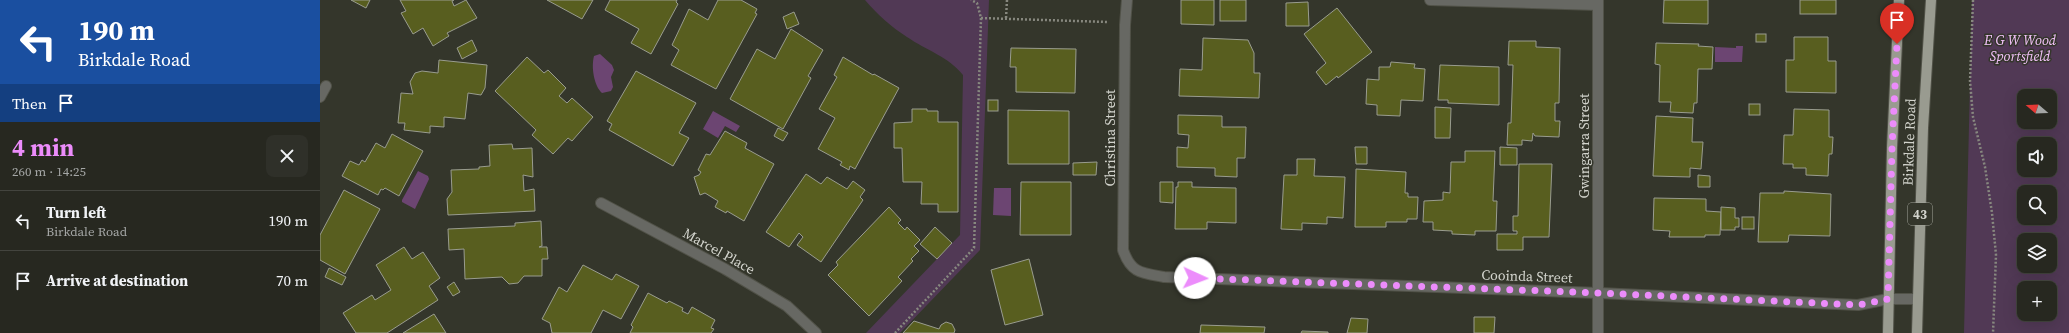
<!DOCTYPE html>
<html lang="en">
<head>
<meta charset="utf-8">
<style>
	:root { --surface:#272820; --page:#2f3029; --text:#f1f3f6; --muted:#a4a6a5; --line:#43443e; --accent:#ec8cfb }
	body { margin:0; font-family:"Source Serif 4",serif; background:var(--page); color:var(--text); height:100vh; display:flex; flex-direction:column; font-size:15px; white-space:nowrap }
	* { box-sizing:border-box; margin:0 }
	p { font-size:13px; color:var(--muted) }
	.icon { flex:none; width:22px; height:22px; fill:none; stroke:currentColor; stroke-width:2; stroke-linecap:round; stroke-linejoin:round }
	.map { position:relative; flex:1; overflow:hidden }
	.details { display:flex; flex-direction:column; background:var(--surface); width:320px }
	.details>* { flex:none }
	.banner { background:#1a4fa0; color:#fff; overflow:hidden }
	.needle { width:26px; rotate:289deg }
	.fabs { position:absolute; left:1697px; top:89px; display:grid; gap:8px }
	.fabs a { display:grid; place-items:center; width:40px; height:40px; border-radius:8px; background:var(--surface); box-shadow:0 4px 16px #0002,0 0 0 1px var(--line); font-size:20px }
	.pin { position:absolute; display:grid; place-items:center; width:34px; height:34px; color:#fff; margin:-41px -17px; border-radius:50% 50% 50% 0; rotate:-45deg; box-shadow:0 0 4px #0007 }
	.pin .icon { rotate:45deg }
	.me { position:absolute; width:44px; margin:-22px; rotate:92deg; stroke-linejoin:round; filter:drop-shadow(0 0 3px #0008) }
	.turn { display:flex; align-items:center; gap:14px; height:84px; padding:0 12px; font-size:18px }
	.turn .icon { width:52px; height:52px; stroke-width:2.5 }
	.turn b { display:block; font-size:28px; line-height:34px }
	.then { display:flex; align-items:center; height:38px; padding:0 12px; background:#0003; gap:8px; font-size:15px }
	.round { display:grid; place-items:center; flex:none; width:42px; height:42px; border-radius:8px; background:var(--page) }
	.headline { display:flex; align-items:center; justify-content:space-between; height:68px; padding:0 12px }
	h1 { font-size:24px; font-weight:700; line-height:30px; color:var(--accent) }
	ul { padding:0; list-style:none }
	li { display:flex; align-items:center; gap:12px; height:60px; padding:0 12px; border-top:1px solid var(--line) }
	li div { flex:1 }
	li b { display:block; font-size:15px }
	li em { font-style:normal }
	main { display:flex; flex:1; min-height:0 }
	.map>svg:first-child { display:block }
</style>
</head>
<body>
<main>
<section class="details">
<div class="banner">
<div class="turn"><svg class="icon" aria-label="left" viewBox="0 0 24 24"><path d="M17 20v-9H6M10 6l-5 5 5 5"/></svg><div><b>190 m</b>Birkdale Road</div></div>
<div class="then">Then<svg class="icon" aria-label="arrive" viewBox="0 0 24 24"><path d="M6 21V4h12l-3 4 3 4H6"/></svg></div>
</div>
<div class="headline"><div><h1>4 min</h1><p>260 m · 14:25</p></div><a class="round"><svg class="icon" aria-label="close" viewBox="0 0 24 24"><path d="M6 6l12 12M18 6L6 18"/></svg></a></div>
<ul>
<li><svg class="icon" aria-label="left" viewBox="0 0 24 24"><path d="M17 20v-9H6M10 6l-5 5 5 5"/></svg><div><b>Turn left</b><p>Birkdale Road</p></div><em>190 m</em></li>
<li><svg class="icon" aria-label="arrive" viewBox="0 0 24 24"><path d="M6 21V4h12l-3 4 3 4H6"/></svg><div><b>Arrive at destination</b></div><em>70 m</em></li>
</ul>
</section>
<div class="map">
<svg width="1749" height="333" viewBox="0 0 1749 333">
	<rect width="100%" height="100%" fill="#34362b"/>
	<g fill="#513955" fill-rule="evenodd">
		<path d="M545,0H669L660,250L580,333H546L640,235L643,75C629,57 606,50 587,37C571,27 557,14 545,0Z"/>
		<path d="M1652,0H1749V333H1644ZM1704,96H1730V122H1704ZM1704,144H1730V170H1704ZM1704,192H1730V218H1704ZM1704,240H1730V266H1704ZM1704,288H1730V314H1704Z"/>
	</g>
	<g fill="#6c4572">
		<polygon points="1416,46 1423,46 1422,62 1395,62 1395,47 1416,48"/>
		<path d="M280,54L292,65L294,70L291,77L293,87L291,91L282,93C274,86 271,67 274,56Z"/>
		<polygon points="393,111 420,126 416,132 405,126 398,138 383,129"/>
		<polygon points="98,171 108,176 109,179 95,209 82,202 82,200"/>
		<polygon points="674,188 691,188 691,216 673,215"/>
	</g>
	<g fill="#585e1f" stroke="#999c8f">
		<polygon points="31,0 50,0 46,8"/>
		<polygon points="80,0 134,0 132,1 134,6 146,0 157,18 127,33 129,36 113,46 103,28 93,34 81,13 86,11"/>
		<polygon points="227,0 273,0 262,19"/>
		<polygon points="290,0 357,0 356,2 358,4 331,54 311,43 319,29 285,10"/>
		<polygon points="398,0 421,0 437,9 435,13 437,14 396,89 351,65 359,50 352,45 369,9 388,20"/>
		<polygon points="861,0 894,0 894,25 861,24"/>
		<rect x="900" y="0" width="26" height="21"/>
		<polygon points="1344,0 1388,0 1388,24 1343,23"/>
		<rect x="1480" y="0" width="36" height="14"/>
		<polygon points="988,2 989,26 966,26 966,3"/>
		<polygon points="1017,8 1052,52 1018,78 1017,76 1006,85 996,72 1006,63 984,34"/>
		<polygon points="474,12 479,24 467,29 463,17"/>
		<polygon points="471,29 503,50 488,76 491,78 463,129 410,99 437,49 455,59"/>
		<rect x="1436" y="34" width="10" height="8"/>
		<polygon points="1474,37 1508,37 1508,61 1516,61 1516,93 1466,92 1466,60 1474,60"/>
		<polygon points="883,38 928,40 934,53 934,73 940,73 939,98 859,96 860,69 882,70"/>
		<polygon points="152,40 157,51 142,59 137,48"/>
		<polygon points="1189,41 1216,41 1216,47 1240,48 1239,103 1235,103 1235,121 1240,121 1239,137 1215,136 1213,133 1212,141 1202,140 1202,145 1187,145 1188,123 1191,123 1193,65 1188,65"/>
		<polygon points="1336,43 1379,44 1378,46 1393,47 1392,69 1378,69 1377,103 1374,103 1373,113 1350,112 1351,102 1339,102 1340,65 1335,64"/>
		<polygon points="691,48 756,49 755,93 696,92 696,67 690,67"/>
		<polygon points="207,57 224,73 228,70 246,88 239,96 247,103 252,98 273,117 252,141 248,138 233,154 212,135 216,130 175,91"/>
		<polygon points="523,57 553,75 554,74 579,88 535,169 530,166 529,170 520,165 522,162 498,149 515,118 499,109 517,77 514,75"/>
		<polygon points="119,60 167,65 165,88 161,95 148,93 145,119 124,117 124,127 110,126 110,133 84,130 85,123 78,123 81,93 93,94 90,82 95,73 102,71 118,73"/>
		<polygon points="1071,62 1095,64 1094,68 1105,69 1103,101 1081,100 1080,116 1057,115 1057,105 1046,104 1047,79 1059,80 1059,67 1070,67"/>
		<polygon points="1120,65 1179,67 1179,105 1128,103 1128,100 1118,100"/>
		<polygon points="316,71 376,103 359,133 369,138 353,166 289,130 292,124 287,121"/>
		<rect x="668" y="100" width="10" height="11"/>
		<rect x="1429" y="104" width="11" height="11"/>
		<polygon points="1115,107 1131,108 1130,138 1115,138"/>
		<polygon points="592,109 607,109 607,111 618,111 618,122 638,122 638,212 618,212 618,204 601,204 602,182 583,182 582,148 574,148 574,123 592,122"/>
		<polygon points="1474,109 1509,110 1509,137 1513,137 1512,154 1509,154 1508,176 1486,175 1486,168 1473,168 1473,164 1463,164 1464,135 1473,135"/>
		<polygon points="688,110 749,111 749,164 688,164"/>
		<polygon points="858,115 902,116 902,127 926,127 925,158 917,158 917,177 895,176 895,168 857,167 857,147 868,148 869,135 858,134"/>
		<polygon points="1336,116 1373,118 1372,142 1383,142 1381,169 1370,168 1370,177 1333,176"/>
		<polygon points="458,128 468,133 463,141 454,136"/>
		<polygon points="405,131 427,143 425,148 454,164 424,221 407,211 406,213 395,207 398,201 385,193 380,195 374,177 379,175 381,172 378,170 386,154 390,155"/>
		<polygon points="72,134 103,151 79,196 65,188 63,190 61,189 58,195 22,176 30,161 39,165 42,160 45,162 56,143 65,148"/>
		<polygon points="192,144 193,149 212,148 213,177 203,175 204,191 214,189 215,211 128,215 127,199 132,192 131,170 159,169 159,167 170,166 169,145"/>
		<polygon points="1035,147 1047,147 1047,164 1036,164"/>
		<polygon points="1180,147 1197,148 1197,165 1180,165"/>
		<polygon points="1145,151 1175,151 1173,201 1177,201 1176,231 1155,231 1155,235 1132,234 1132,231 1113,230 1113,222 1103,222 1104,201 1123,200 1123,192 1130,193 1131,162 1145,162"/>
		<polygon points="977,159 995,159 994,176 1025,177 1023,218 1007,217 1007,224 982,223 982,230 961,229 964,175 977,175"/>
		<polygon points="777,162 776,175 753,175 753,163"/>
		<polygon points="1199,164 1232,164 1229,237 1203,237 1203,250 1177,250 1177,234 1197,234 1197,231 1193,231 1193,216 1198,216"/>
		<polygon points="1036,169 1086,172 1085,193 1088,193 1088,197 1098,197 1097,219 1087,219 1087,222 1066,222 1066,227 1035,227"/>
		<polygon points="486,174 501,184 507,177 527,189 533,181 545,190 540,197 543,200 501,262 477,245 483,237 479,233 469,247 446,232"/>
		<polygon points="1378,175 1390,176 1390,187 1378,187"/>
		<polygon points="701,182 751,182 751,235 700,235"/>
		<polygon points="840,182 853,182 853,203 840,202"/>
		<polygon points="858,182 872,182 872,187 916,188 916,223 887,222 887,229 855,229 856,187 858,187"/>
		<polygon points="24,190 60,209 25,274 0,260 0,235"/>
		<polygon points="1464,191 1511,194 1510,236 1469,235 1468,242 1438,242 1440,193 1464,193"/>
		<polygon points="1334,198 1386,199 1386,211 1401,212 1400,235 1385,235 1385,237 1349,237 1350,231 1333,230"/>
		<polygon points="569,207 581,220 578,223 585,230 587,227 600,240 594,246 599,251 591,259 593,261 578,277 582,281 549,316 508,275 518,265 516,262"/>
		<polygon points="1401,207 1415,208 1415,218 1419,218 1419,227 1415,227 1415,230 1401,230"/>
		<rect x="1422" y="217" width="12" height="12"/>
		<polygon points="221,221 222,246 219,247 227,247 228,259 222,259 222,276 204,276 198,283 189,284 182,277 145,279 144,249 129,250 128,229 195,226 195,223"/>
		<polygon points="615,227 632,243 617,259 600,244"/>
		<polygon points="84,247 92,259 103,252 120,278 109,286 118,300 67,333 36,333 23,313 52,295 55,300 71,290 56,265"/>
		<polygon points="709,259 723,315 685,325 671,270"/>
		<polygon points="263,265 292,280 296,274 319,286 301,319 283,310 271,333 232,333 230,323 222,319 239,287 247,292"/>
		<polygon points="9,268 26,277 22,285 5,277"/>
		<polygon points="134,282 140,292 133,296 127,287"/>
		<polygon points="328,293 347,303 349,301 363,308 362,311 368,314 372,307 395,320 391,328 394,329 391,333 310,333 313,327 311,325"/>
		<polygon points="114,314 126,333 83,333"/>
		<polygon points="1154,317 1175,317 1174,333 1154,333"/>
		<polygon points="1031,318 1048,319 1047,333 1027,333"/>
		<polygon points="594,321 619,329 621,325 626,322 632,324 635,330 634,333 583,333"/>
		<polygon points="881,325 945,327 944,333 880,333"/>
		<polygon points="982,331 1008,332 1008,333 981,333"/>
	</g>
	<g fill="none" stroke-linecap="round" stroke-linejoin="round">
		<g stroke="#515248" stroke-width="12">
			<g id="minor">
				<path d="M807,0L805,25L803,250C811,273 821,273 844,277L1279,293L1538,305L1568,299H1598"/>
				<polyline points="1110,0 1278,5"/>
				<polyline points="0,97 6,86"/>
				<polyline points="281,203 405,269 467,306 496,333"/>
				<polyline points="1278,333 1278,0"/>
			</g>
		</g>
		<g stroke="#515248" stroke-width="12">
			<g id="primary">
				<polyline points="1568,333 1572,148 1579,0"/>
				<polyline points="1597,333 1603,128 1611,0"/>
			</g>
		</g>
		<g stroke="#87887f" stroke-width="2.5" stroke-dasharray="2 2" stroke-linecap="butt">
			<polyline points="1653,0 1650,81 1653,117 1665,167 1672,213 1676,255 1673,333"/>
			<polyline points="661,18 788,22"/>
			<polyline points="686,18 687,0"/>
			<polyline points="575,333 654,248 661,18 657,3 651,0"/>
		</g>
		<use href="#minor" stroke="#676863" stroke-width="10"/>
		<use href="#primary" stroke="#999b90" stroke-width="10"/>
	</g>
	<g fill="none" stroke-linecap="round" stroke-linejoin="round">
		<polyline stroke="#ec8cfb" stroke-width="7" stroke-dasharray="0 12.6" points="875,278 1279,293 1538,305 1568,299 1572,148 1577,44"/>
	</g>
	<g text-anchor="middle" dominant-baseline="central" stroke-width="3" stroke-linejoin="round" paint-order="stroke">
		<rect fill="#34362b" stroke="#a3a59c" stroke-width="1" x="1588" y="203" width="24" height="22" rx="3"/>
		<g font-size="13" font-weight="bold" fill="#d3d4cd">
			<text x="1600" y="214">43</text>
		</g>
		<g font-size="14" font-style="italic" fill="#f2c1f9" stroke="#34362b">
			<text x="1700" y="40">E G W Wood<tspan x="1700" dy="16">Sportsfield</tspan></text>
		</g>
		<g font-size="14" fill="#d3d4cd" stroke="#34362b">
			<text transform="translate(790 138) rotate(-90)">Christina Street</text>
			<text transform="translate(1589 142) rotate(-88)">Birkdale Road</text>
			<text transform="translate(1264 146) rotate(-90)">Gwingarra Street</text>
			<text transform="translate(399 251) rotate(29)">Marcel Place</text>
			<text transform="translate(1207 276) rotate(2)">Cooinda Street</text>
		</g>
	</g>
</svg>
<div class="fabs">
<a><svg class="needle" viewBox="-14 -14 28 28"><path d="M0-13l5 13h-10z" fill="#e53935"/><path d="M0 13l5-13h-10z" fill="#a4a6a5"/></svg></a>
<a><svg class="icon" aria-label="sound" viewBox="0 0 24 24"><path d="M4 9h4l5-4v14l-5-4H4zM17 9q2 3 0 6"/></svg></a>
<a><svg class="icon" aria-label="search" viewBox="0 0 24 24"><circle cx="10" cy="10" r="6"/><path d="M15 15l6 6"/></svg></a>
<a><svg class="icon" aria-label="layers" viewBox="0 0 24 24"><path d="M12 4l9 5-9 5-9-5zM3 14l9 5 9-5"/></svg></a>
<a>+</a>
</div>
<div class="pin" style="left:1577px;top:44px;background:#d93025"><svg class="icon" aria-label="arrive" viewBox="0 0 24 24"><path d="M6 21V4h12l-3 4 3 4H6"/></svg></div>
<svg class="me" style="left:875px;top:278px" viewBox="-20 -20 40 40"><circle r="19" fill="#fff"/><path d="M0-13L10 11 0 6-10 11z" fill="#ec8cfb"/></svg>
</div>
</main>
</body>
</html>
